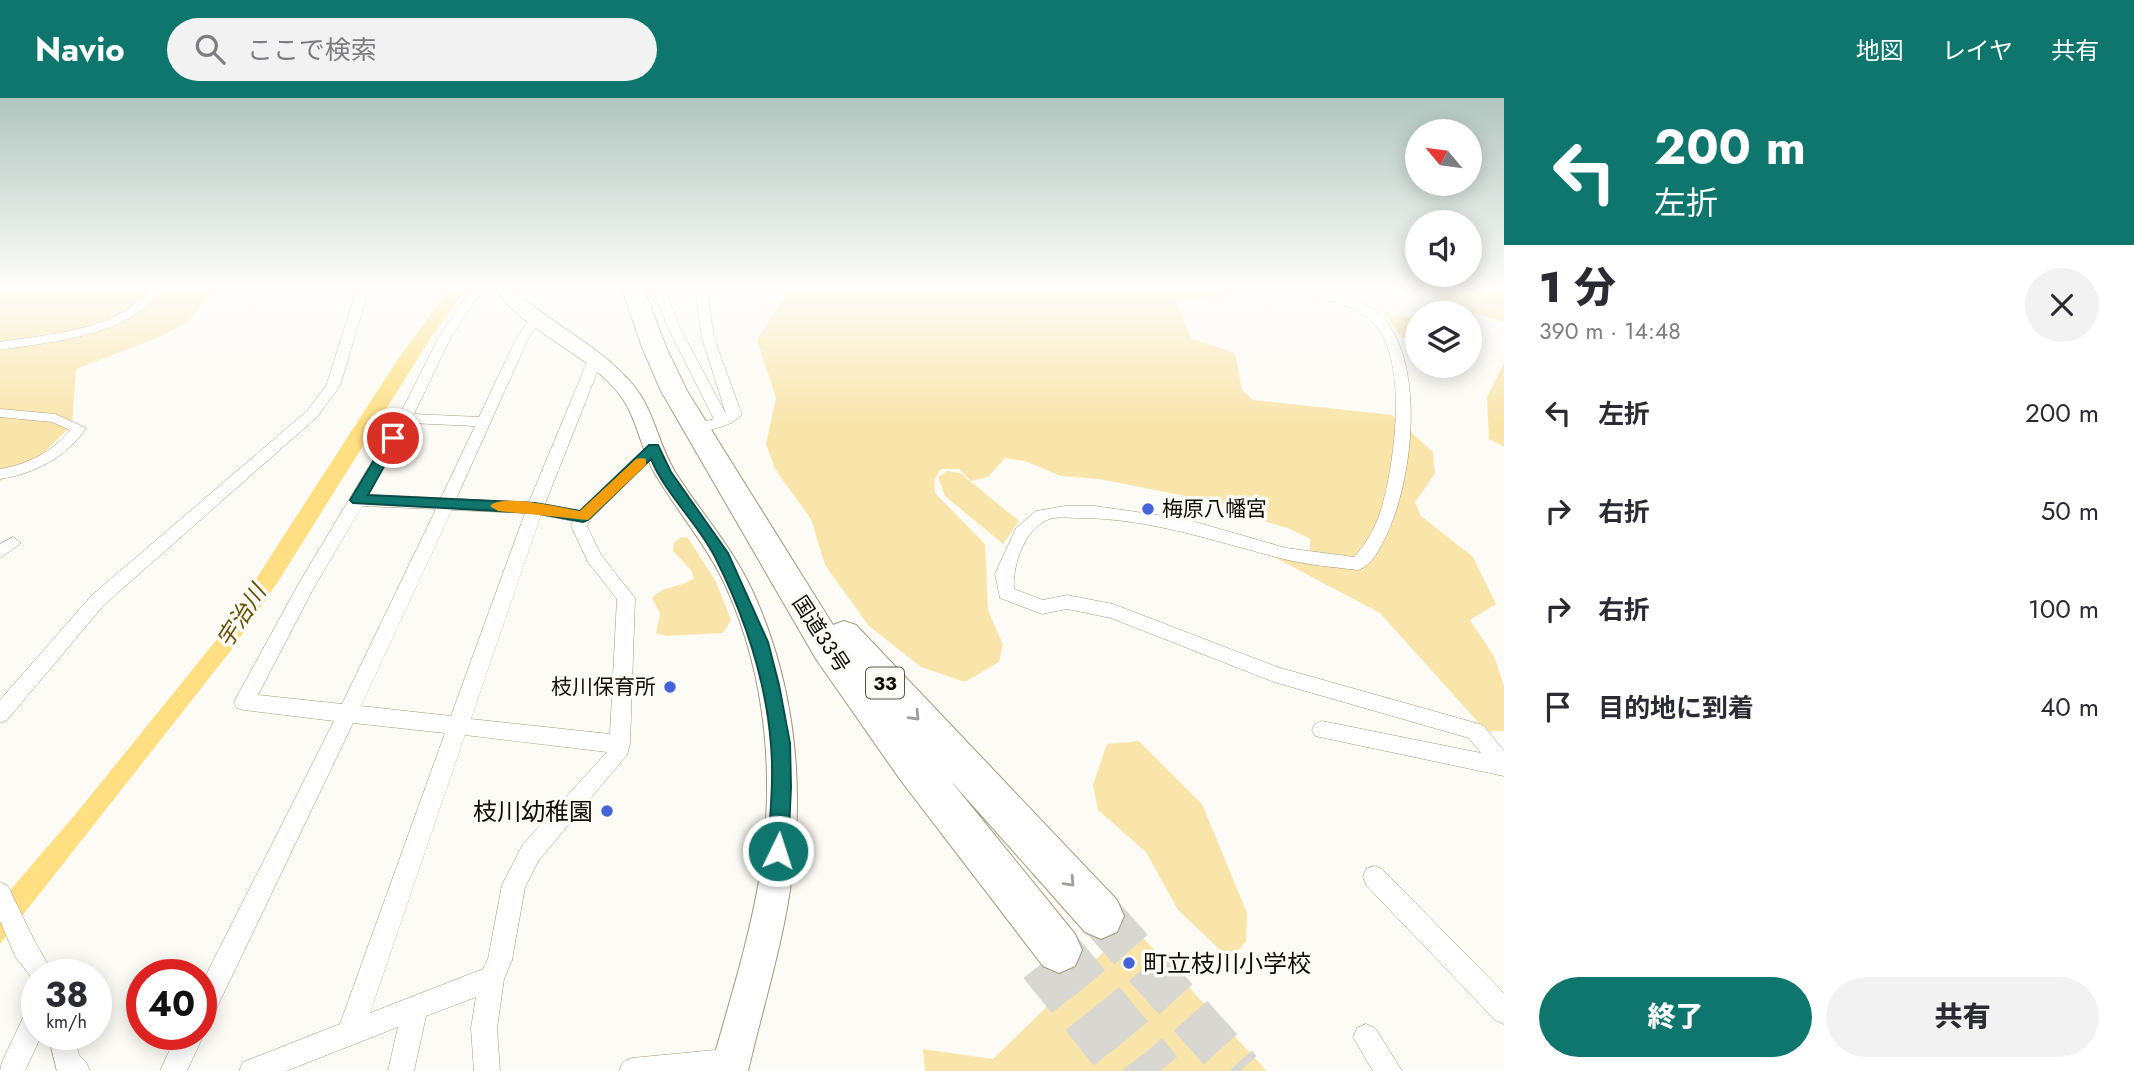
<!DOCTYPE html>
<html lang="ja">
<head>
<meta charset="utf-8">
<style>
	:root { --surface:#fff; --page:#f2f2f3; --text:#2b2b33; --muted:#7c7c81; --accent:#0f766e }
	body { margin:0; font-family:Jost,"Noto Sans JP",sans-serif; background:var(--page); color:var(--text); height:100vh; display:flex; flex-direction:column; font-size:26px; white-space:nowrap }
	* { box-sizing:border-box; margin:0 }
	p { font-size:23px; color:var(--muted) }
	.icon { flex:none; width:38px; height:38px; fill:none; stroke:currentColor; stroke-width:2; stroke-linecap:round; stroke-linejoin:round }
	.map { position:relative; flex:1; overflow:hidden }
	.details { display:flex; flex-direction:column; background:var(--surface); width:630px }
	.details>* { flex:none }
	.hud { background:#0f766e; color:#fff; overflow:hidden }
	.needle { width:46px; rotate:299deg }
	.buttons { position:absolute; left:1405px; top:21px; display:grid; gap:14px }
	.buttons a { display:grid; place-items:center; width:77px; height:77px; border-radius:50%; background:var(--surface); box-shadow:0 4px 18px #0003; font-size:35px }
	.speed { position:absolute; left:21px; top:861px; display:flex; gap:14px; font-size:35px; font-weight:700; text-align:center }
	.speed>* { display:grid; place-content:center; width:91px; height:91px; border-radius:50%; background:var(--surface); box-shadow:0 4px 18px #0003; line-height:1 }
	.speed small { font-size:18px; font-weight:400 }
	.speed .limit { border:10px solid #d22; background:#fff; color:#111 }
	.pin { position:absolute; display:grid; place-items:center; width:60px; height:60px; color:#fff; margin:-30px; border:4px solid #fff; border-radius:50%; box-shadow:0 2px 7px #0007 }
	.me { position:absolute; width:77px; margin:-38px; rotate:4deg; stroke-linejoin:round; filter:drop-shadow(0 0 5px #0008) }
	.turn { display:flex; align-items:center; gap:24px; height:147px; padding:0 35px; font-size:32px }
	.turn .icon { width:91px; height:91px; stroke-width:2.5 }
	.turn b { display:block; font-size:49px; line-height:60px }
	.round { display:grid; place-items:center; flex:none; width:74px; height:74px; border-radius:37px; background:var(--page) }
	.head { display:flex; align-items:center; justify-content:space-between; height:119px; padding:0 35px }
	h1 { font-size:42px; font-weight:800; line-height:52px }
	.action { display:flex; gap:14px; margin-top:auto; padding:14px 35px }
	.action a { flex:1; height:80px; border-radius:42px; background:var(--accent); color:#fff; font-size:28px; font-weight:800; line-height:80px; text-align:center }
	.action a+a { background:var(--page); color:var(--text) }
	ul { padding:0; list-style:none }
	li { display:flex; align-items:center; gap:21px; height:98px; padding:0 35px }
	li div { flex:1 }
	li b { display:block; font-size:26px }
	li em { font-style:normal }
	header { display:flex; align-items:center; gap:42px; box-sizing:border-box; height:98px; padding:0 35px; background:var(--accent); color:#fff }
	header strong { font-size:33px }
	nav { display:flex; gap:38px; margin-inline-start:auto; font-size:24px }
	.search { width:490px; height:63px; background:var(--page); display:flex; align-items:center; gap:18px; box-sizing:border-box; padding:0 24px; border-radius:38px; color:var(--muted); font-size:26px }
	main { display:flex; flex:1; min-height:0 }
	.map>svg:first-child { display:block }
</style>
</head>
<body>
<header>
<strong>Navio</strong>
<div class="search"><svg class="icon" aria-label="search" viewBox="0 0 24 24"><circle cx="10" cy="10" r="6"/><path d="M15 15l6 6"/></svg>ここで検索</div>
<nav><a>地図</a><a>レイヤ</a><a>共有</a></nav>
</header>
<main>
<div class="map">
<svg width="1504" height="973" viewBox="0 0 1504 973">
	<rect width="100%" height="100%" fill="#fdfbf5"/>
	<g fill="#f9e5aa">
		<polygon points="0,191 216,191 188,224 157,240 76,271 72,327 35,363 0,383"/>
		<polygon points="779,191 1237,191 1224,199 1181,201 1177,206 1191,240 1235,255 1242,292 1253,302 1392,317 1433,354 1435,376 1415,404 1421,418 1473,459 1496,506 1470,522 1494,558 1504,588 1504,633 1486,633 1380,515 1268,456 1310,455 1310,441 1290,431 1181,397 1099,381 1061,378 1025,363 1005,360 988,379 971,383 959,371 941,371 934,382 935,395 985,446 988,512 1003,547 999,564 965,584 921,569 869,528 825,467 811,421 775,371 766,346 776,300 757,242 784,199"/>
		<polygon points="1416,191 1494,191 1504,196 1504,224 1440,205 1425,193"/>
		<polygon points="1385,216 1417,220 1417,240 1401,239"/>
		<polygon points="1504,265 1504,349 1489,341 1487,299"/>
		<polygon points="947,373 960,375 1019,423 1003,446 945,398 938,379"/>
		<path d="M681,439L688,440L716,484L731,522L723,535L666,538L656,535L660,516L652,500C663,487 681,490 694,480L691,472L673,453L674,445Z"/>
		<polygon points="1139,643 1202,706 1247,815 1246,843 1231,862 1178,812 1146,754 1098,712 1093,687 1107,646"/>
		<polygon points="1131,827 1267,973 925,973 923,951 993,961"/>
	</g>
	<polygon fill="#ffdf81" points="449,191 467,191 430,241 279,482 232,551 0,846 0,804 79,712 218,540 396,264"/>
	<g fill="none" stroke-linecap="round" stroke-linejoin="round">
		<g stroke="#d9d7d1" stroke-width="45" stroke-dasharray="45 22" stroke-linecap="butt">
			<polyline points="1101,818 1240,973"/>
			<polyline points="1059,852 1160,973"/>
			<polyline points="1041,866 1127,973"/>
		</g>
		<g stroke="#a3997c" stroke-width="1">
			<g id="street">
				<path d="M150,191H162C128,239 54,243 0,252V244C48,236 118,233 150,191Z"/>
				<polygon points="357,191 369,191 340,288 317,319 104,507 7,622 0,625 0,602 92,497 307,313 326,288"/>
				<path d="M471,191H483L451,239L414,316L479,319L516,241L533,215L537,214L543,218L528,241L456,401L529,404L588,262L595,258L602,262L545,406L580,413L648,348H658L660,351L590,422L587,428L601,457L635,500L630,646L627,657L539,762L525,789L512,862L504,881L497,930L500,973H474L471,930L476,899L426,918L414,973H388L398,929L286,973H239L243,964L340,926L445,635L353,625L210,924L201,928V887L334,623L244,612L237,610L234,604L299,485L398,320L439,239ZM409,325L475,328L441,400L368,397ZM362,408L436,411L342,606L258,597L312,493ZM452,412L525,415L451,618L361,608ZM541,417L573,423L571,428L588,464L617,501L610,636L471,621ZM465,637L607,654L523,746L502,787L488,861L483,871L370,915Z"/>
				<path d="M653,191H665L680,230L726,316L702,240L695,191H707L714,240L742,317C730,329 712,331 696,335L691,333L689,330L691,327L714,321L668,230Z"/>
				<path d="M1303,191C1331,189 1372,202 1389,227C1424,278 1412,382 1387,436C1381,449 1372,468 1358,472C1334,469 1307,467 1284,461C1216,444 1150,420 1079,420C1069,420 1056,418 1047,422C1024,432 1012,469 1014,491L1043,502L1067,497L1113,506L1277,569L1483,627L1504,653V678L1315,638L1312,632L1315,626L1322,623L1481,655L1469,640L1274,584L1111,520L1067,511L1042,516L1000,500L995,476L1016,430L1036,413L1065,408H1095L1185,421L1286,450L1354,459C1365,447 1373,434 1379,418C1394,374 1410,263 1374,226C1353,203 1322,206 1303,191Z"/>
				<path d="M0,311L55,316L86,330C67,359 34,376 0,381V371C26,367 54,353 70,332L52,324L0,319Z"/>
				<polygon points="13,439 21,445 0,460 0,446"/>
				<polygon points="1374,768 1382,771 1504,895 1504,926 1495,922 1366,787 1363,779 1366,771"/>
				<polygon points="0,784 8,788 33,840 54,877 37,877 37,887 15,858 0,823"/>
				<polygon points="37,905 37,936 42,936 25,973 0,973 2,964 28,909"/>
				<polygon points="1366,926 1375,930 1402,973 1373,973 1353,939 1357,930"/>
				<polygon points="201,929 204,936 187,973 160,973 177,936 201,936"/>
				<polygon points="48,936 74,936 79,957 86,964 90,973 57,973"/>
				<polygon points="732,947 741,951 745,960 741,969 732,973 619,973 623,964 632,960 715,952"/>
			</g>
		</g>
		<g stroke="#a3997c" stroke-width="2">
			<path id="secondary" d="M496,191H513C550,226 600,247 633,287C655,313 658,348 677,377C702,416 732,449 752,492C793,580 805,681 792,777C784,843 763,908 748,973H710C728,908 749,844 760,777C775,682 767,580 727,491C709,450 680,417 657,379C641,354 638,321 620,297C588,254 522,233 496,191Z"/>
		</g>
		<g stroke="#a3997c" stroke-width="2">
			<polygon id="highway" points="622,191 644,191 666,249 687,293 833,527 844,523 856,527 1117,802 1124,818 1117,834 1101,841 1085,834 950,682 1075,836 1082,852 1075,868 1059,875 1043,868 899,680 816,561 661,293 642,249"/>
		</g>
		<use href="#street" fill="#fff" fill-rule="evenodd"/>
		<use href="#secondary" fill="#fff" fill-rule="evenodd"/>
		<use href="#highway" fill="#fff" fill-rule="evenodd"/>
	</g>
	<defs><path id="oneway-chevron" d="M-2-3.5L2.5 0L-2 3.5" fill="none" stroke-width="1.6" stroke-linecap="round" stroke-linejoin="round" transform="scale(1.75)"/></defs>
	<g stroke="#9f9e9b">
		<use href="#oneway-chevron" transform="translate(915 618) rotate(47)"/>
		<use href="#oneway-chevron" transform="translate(1070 784) rotate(47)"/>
	</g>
	<linearGradient id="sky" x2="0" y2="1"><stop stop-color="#b1c5bf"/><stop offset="0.58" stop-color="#fefdfa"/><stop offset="1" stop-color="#fefdfa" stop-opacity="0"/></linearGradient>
	<rect width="1504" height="327" fill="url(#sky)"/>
	<path fill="#0f766e" stroke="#0a4d48" stroke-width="2" d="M393,336L400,340L368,397L535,405L580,413L649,347H658L671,374L728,455L768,544L779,587L790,645L791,689L788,753L785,760L778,763L771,760L768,753C770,718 774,682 771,647C766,581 744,517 715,459C697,424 666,397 651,361L588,422L583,424L535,415L353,405L350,402L389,337Z"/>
	<path fill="#f59e0b" d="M641,360L646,361V367L588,422L498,413L490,408C502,395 562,410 580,413L636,361Z"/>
	<g fill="#4564d7" stroke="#fdfbf5" stroke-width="2.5">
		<circle cx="1148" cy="411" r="7"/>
		<circle cx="670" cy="589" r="7"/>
		<circle cx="607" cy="713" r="7"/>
		<circle cx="1129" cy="865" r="7"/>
	</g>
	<g text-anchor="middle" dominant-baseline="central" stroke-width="7" stroke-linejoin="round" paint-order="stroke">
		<rect fill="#fdfbf5" stroke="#57544c" stroke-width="2" x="866" y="569.5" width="38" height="31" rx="5"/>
		<g font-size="19" font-weight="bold" fill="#100d04">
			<text x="885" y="585">33</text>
		</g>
		<g font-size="21" fill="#100d04" stroke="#fdfbf5" text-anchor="start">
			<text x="1162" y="411">梅原八幡宮</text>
			<text x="656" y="589" text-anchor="end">枝川保育所</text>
		</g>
		<g font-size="21" fill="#100d04" stroke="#fdfbf5">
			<text transform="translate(821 536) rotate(57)">国道33号</text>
		</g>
		<g font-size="23" font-style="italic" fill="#665103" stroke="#fdfbf5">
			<text transform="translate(241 518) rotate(-57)">宇治川</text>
		</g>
		<g font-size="24" fill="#100d04" stroke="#fdfbf5" text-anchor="end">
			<text x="593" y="713">枝川幼稚園</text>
			<text x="1143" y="865" text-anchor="start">町立枝川小学校</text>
		</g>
	</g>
</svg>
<div class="buttons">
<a><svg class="needle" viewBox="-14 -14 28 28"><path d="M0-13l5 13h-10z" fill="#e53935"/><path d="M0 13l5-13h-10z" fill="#7c7c81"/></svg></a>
<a><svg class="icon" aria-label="sound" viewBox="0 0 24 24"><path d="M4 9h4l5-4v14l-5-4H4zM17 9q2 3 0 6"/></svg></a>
<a><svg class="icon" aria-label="layers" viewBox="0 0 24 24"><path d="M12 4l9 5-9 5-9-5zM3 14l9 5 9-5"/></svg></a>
</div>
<div class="speed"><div>38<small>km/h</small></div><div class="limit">40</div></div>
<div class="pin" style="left:393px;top:340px;background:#d93025"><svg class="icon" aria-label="arrive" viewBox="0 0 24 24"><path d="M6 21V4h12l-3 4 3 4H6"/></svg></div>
<svg class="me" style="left:778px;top:753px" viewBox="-20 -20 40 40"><circle r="17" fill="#0f766e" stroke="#fff" stroke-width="3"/><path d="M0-11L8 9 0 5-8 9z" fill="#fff"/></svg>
</div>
<section class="details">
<div class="hud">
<div class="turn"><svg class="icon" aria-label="left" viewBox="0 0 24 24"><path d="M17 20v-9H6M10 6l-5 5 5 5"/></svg><div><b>200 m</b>左折</div></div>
</div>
<div class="head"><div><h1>1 分</h1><p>390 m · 14:48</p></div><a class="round"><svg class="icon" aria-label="close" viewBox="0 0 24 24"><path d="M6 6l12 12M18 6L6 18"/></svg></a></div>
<ul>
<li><svg class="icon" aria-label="left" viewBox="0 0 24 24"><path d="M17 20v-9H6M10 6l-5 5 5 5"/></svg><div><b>左折</b></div><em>200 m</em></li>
<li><svg class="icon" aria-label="right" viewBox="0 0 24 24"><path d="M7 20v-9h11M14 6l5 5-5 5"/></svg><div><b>右折</b></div><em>50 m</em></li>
<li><svg class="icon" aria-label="right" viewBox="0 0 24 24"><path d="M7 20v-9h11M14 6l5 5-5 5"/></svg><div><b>右折</b></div><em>100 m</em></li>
<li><svg class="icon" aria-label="arrive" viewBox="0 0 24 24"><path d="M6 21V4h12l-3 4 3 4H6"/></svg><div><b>目的地に到着</b></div><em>40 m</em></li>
</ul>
<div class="action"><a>終了</a><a>共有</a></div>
</section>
</main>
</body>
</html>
